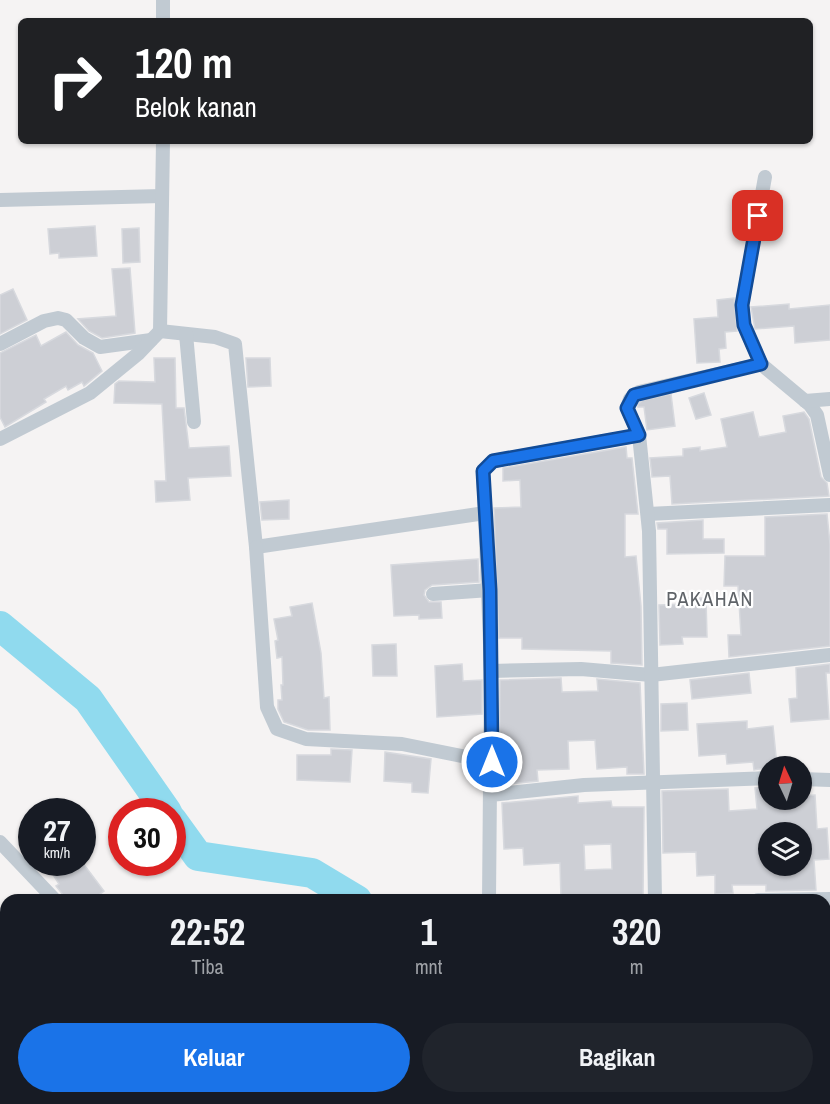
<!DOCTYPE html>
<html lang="id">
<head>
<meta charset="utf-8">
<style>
	:root { --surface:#171b24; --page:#20242c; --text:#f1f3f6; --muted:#9ea1a6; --accent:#1a73e8 }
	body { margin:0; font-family:"Archivo Narrow",sans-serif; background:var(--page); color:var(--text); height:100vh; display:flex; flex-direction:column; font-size:22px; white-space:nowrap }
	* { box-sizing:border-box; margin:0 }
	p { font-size:20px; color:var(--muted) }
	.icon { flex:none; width:33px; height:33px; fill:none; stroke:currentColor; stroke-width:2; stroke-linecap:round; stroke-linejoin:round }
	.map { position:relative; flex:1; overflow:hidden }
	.details { position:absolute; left:0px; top:894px; width:831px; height:210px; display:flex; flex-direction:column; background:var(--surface); border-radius:18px 18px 0 0; box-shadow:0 2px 4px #0004 }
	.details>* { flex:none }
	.hud { position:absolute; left:18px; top:18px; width:795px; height:126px; border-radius:9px; box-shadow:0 2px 4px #0004; background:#202124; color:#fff; overflow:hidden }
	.needle { width:39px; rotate:356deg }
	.fabs { position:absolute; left:758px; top:756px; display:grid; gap:12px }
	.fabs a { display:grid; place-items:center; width:54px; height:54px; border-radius:50%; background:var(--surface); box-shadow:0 2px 4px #0004; font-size:30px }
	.speed { position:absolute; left:18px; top:798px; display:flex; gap:12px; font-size:30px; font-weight:700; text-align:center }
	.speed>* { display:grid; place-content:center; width:78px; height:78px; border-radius:50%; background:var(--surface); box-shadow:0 2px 4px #0004; line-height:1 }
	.speed small { font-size:15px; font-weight:400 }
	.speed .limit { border:9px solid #d22; background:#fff; color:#111 }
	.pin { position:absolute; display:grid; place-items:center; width:51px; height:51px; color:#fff; margin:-26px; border-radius:12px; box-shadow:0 3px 9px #0006 }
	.me { position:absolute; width:66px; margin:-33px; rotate:0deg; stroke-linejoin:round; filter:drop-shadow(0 0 4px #0008) }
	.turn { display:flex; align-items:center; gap:21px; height:126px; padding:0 18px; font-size:27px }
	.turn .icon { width:78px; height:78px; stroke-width:2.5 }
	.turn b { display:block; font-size:42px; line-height:51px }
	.eta { display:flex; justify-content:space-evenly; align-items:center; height:102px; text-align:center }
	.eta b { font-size:36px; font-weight:700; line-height:42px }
	.button { display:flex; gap:12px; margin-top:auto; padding:12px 18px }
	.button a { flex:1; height:69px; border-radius:36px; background:var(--accent); color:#fff; font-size:24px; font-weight:700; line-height:69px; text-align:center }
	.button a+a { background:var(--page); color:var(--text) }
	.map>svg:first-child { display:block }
</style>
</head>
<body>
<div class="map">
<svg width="830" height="1104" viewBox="0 0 830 1104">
	<rect width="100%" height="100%" fill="#f5f3f3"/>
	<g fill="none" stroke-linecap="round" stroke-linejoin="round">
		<g stroke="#90daee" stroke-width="30">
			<polyline points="0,626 88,699 167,812"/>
			<polyline points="172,820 198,856 312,873 357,900"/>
			<polyline points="388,1104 389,1098"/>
		</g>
	</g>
	<g fill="#cdcfd5" stroke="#d7d9de" stroke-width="1.5" fill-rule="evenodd">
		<polygon points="95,226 97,256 59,258 59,253 50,254 48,229"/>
		<polygon points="139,228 140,262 123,263 122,229"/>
		<polygon points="130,268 135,333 102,338 89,331 78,319 116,316 112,269"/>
		<polygon points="13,289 27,320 0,334 0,295"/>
		<polygon points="734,298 737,331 725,332 726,348 719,349 720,362 697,363 694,319 718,317 717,300"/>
		<polygon points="789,304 789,309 830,305 830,340 795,343 794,326 755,329 751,307"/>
		<polygon points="66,332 78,345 93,353 102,371 84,386 82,382 68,390 66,386 44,399 46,402 5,427 0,417 0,353 36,335 41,346"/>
		<polygon points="154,358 175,358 176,408 184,408 189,448 229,446 231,476 188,478 190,500 156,502 155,481 166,481 162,404 114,403 115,384 119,381 155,382"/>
		<polygon points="246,358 270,358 271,386 248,387"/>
		<polygon points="704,393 711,415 696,419 689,398"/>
		<polygon points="671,394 675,426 647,430 644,407 638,407 638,404 643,400"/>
		<polygon points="753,412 759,437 786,432 783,416 804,412 809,419 821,477 827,483 829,496 672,504 670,476 652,477 650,458 683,456 683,449 700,447 700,451 727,447 721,419"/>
		<polygon points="626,447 627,458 632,458 638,514 625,514 625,557 636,556 641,606 642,665 611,663 611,651 522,649 522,638 499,638 494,508 521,507 520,480 503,481 503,468"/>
		<polygon points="289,500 289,519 262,520 260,502"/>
		<polygon points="827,514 830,544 830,646 729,657 728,635 741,635 738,586 724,586 725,556 765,556 765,517"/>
		<polygon points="703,520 703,539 724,539 724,553 667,554 667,529 658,529 657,523"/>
		<polygon points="478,559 479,582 432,585 425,590 424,595 429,602 441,602 442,618 419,619 419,615 394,616 391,565"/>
		<polygon points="684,598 706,598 707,637 682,637 683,644 660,645 659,605 684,604"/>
		<polygon points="312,603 321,653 324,698 329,697 330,730 308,730 284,722 278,709 278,700 282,700 281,685 283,685 282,657 277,658 275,641 278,640 274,619 292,616 290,607"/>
		<polygon points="396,644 397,676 373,676 372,645"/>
		<polygon points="462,664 463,681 482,680 482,714 437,717 435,666"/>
		<polygon points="830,664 830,673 826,673 829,719 791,722 789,699 797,698 796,668"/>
		<polygon points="749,673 751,693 692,699 690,680"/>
		<polygon points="561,678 562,692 598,691 597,679 640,683 644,774 627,774 627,767 597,769 595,740 568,741 569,769 537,770 538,781 499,785 500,680"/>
		<polygon points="687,703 688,730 661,731 661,704"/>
		<polygon points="747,721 747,729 773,726 777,766 754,770 753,762 727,764 726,754 699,756 697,724"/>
		<polygon points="331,749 352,750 350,782 297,780 297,755 331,755"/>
		<polygon points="385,752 431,759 428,793 412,792 412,783 384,781"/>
		<path d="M768,787V800H801V796L815,795L817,829L827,828L829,859L814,860L816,890L766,891V885H732L733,893L715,894V875L697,876L696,852L663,853L662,791L728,789L729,811L757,809L755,788ZM768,832H801V866H768Z"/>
		<path d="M578,796V803L611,801L612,807H644L643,899H561L560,863L524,865L523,848L504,849L502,803ZM611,844L612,869L585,870L584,845Z"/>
		<polygon points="45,862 82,862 104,891 92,900 67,900 56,886 59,884"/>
	</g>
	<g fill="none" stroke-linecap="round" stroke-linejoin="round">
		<g stroke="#c1cad2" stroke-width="14">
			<polyline points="163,21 163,0"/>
			<polyline points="765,177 742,305 744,325 761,364 810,405 817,415 830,475"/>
			<polyline points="0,200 162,196"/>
			<polyline points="160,331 215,337 235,344 256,547 485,513 491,671 489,900"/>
			<polyline points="186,334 194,422"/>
			<polyline points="0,344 44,321 58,318 66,320 84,338 100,347 151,340"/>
			<polyline points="805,401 830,399"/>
			<polyline points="0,439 90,393 139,353 160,331 163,141"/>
			<polyline points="485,513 483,471 493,461 639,435"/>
			<polyline points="648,514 830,505"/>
			<polyline points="256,547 267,707 277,729 306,739 402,744 492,762"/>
			<polyline points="433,594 490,590"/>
			<polyline points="491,671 581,669 651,675 830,655"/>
			<polyline points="801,779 830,780"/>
			<polyline points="490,795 584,785 768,778"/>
			<polyline points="0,842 55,900"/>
			<polyline points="655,900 649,531 639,435 627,408 630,399 639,392 761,364"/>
			<polyline points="758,900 830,899"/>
			<polyline points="825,1070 830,1071"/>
			<polyline points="206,1098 208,1104"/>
			<polyline points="275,1104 275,1098"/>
			<polyline points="454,1104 458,1098"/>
			<polyline points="679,1104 679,1098"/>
		</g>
	</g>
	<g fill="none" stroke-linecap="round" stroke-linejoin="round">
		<g stroke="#114b97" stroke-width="15">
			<polyline id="route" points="492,762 490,590 483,471 493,461 639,435 627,408 634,395 761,364 744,325 742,305 758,216"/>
		</g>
		<use href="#route" stroke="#1a73e8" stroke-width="10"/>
	</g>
	<g text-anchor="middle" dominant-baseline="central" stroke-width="4.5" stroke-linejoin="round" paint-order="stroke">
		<g font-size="20" letter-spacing="1.5" fill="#5f6368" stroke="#fff">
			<text x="710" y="598">PAKAHAN</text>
		</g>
	</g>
</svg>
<div class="fabs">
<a><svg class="needle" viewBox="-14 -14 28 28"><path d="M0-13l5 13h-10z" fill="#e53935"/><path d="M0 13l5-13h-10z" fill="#9ea1a6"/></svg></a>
<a><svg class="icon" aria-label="layers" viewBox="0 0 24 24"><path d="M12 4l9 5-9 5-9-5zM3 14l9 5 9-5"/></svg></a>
</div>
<div class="speed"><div>27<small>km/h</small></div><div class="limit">30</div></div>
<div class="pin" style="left:758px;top:216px;background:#d93025"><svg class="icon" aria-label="arrive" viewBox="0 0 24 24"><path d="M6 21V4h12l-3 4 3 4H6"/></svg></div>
<svg class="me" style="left:492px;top:762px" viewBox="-20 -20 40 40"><circle r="17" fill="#1a73e8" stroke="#fff" stroke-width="3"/><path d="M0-11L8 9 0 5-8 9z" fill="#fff"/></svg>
<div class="hud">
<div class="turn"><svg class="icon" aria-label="right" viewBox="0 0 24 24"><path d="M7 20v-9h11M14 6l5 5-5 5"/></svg><div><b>120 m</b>Belok kanan</div></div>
</div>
<section class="details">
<div class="eta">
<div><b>22:52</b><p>Tiba</p></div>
<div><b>1</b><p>mnt</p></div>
<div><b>320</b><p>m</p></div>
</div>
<div class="button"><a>Keluar</a><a>Bagikan</a></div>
</section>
</div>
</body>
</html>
